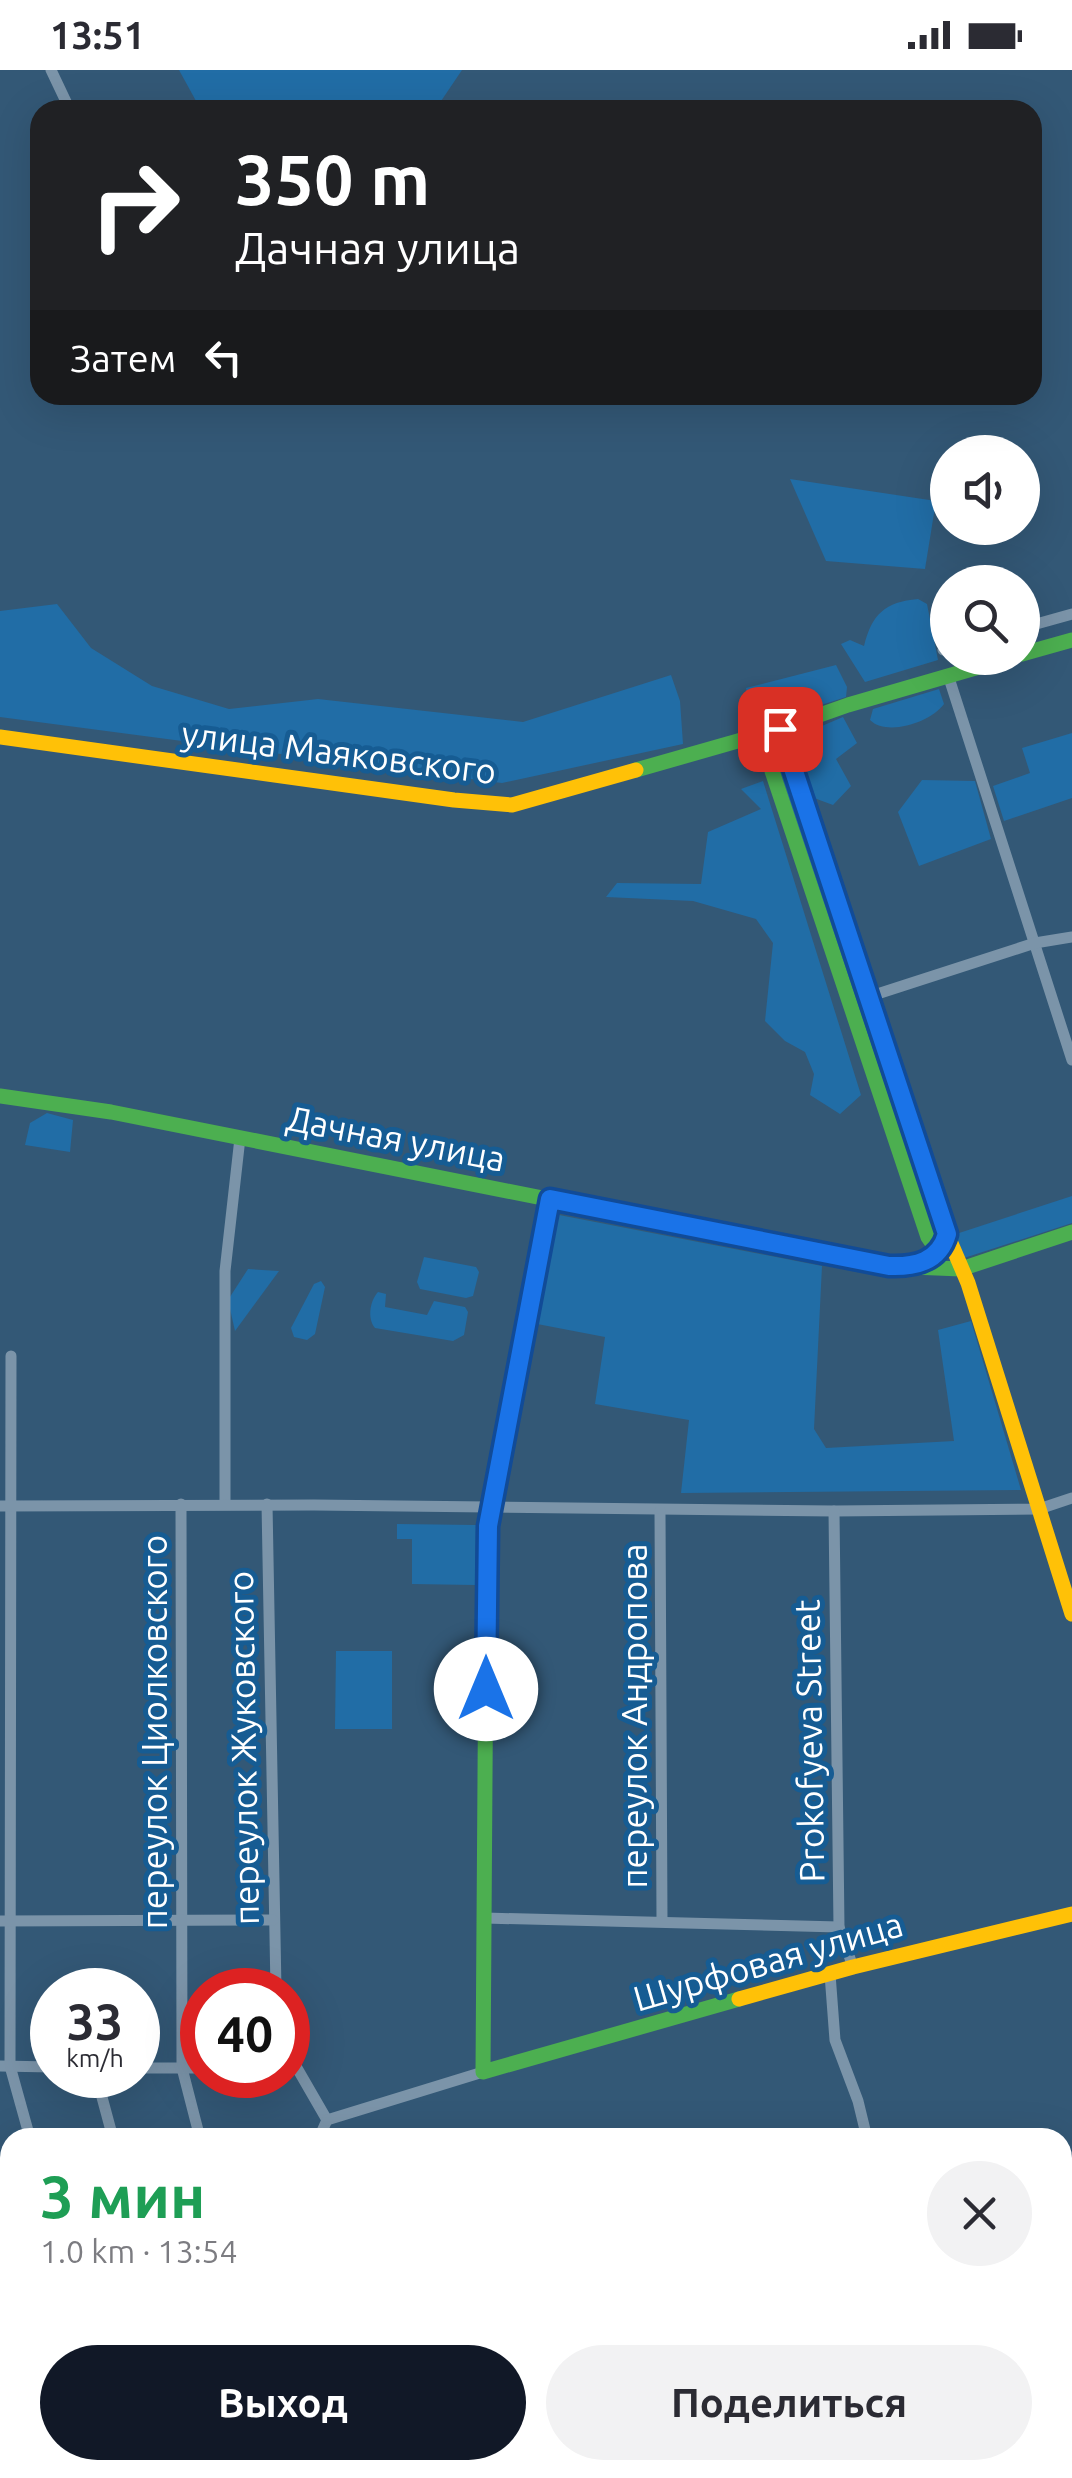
<!DOCTYPE html>
<html lang="ru">
<head>
<meta charset="utf-8">
<style>
	:root { --surface:#fff; --page:#f2f2f3; --text:#2b2b33; --muted:#7c7c81; --accent:#111827 }
	body { margin:0; font-family:Ubuntu,sans-serif; background:var(--page); color:var(--text); height:100vh; display:flex; flex-direction:column; font-size:38px; white-space:nowrap }
	* { box-sizing:border-box; margin:0 }
	p { font-size:32px; color:var(--muted) }
	.icon { flex:none; width:55px; height:55px; fill:none; stroke:currentColor; stroke-width:2; stroke-linecap:round; stroke-linejoin:round }
	.map { position:relative; flex:1; overflow:hidden }
	.details { position:absolute; left:0px; top:2058px; width:1072px; height:352px; display:flex; flex-direction:column; background:var(--surface); border-radius:30px 30px 0 0; box-shadow:0 10px 40px #0002 }
	.details>* { flex:none }
	.hud { position:absolute; left:30px; top:30px; width:1012px; height:305px; border-radius:30px; box-shadow:0 10px 40px #0002; background:#202124; color:#fff; overflow:hidden }
	.tools { position:absolute; left:930px; top:365px; display:grid; gap:20px }
	.tools a { display:grid; place-items:center; width:110px; height:110px; border-radius:50%; background:var(--surface); box-shadow:0 10px 40px #0002; font-size:50px }
	.speed { position:absolute; left:30px; top:1898px; display:flex; gap:20px; font-size:50px; font-weight:700; text-align:center }
	.speed>* { display:grid; place-content:center; width:130px; height:130px; border-radius:50%; background:var(--surface); box-shadow:0 10px 40px #0002; line-height:1 }
	.speed small { font-size:25px; font-weight:400 }
	.speed .limit { border:15px solid #d22; background:#fff; color:#111 }
	.pin { position:absolute; display:grid; place-items:center; width:85px; height:85px; color:#fff; margin:-42px; border-radius:20px; box-shadow:0 5px 15px #0006 }
	.me { position:absolute; width:110px; margin:-55px; rotate:0deg; stroke-linejoin:round; filter:drop-shadow(0 0 8px #0008) }
	.turn { display:flex; align-items:center; gap:35px; height:210px; padding:0 40px; font-size:45px }
	.turn .icon { width:130px; height:130px; stroke-width:2.5 }
	.turn b { display:block; font-size:70px; line-height:85px }
	.then { display:flex; align-items:center; height:95px; padding:0 40px; background:#0003; gap:20px; font-size:38px }
	.round { display:grid; place-items:center; flex:none; width:105px; height:105px; border-radius:52px; background:var(--page) }
	.summary { display:flex; align-items:center; justify-content:space-between; height:170px; padding:0 40px }
	h1 { font-size:60px; font-weight:600; line-height:75px; color:#1e9e55 }
	.cta { display:flex; gap:20px; margin-top:auto; padding:20px 40px }
	.cta a { flex:1; height:115px; border-radius:60px; background:var(--accent); color:#fff; font-size:40px; font-weight:600; line-height:115px; text-align:center }
	.cta a+a { background:var(--page); color:var(--text) }
	.status { display:flex; justify-content:space-between; align-items:center; height:70px; padding:0 50px; background:var(--surface); direction:ltr }
	.status svg { height:28px; fill:currentColor }
	.map>svg:first-child { display:block }
</style>
</head>
<body>
<div class="status"><b>13:51</b><svg viewBox="0 0 49 12"><path d="M0 12V9h3v3zM5 12V6h3v6zM10 12V3h3v9zM15 12V0h3v12zM26 1h20v11H26zM47 4h2v5h-2z"/></svg></div>
<div class="map">
<svg width="1072" height="2408" viewBox="0 0 1072 2408">
	<rect width="100%" height="100%" fill="#335876"/>
	<g fill="#216da6">
		<polygon points="179,0 462,0 435,40 201,40"/>
		<polygon points="790,409 936,431 925,499 826,491"/>
		<path d="M918,529L927,534L938,590L865,612L841,574L850,570L864,576C872,544 885,532 918,529Z"/>
		<polygon points="57,534 91,578 152,616 229,639 318,629 523,652 671,605 680,631 683,674 502,713 0,647 0,541"/>
		<polygon points="836,595 847,617 846,627 790,645 767,657 754,649 746,618"/>
		<path d="M939,619L944,634C931,652 887,667 870,650L873,639Z"/>
		<polygon points="843,647 857,673 836,689 851,716 833,735 814,728 796,667"/>
		<polygon points="1072,663 1072,728 1004,751 993,716 1030,703 1022,678"/>
		<polygon points="785,689 941,1160 933,1162 777,692"/>
		<polygon points="922,710 975,711 991,769 919,796 898,742"/>
		<polygon points="763,711 861,1025 840,1044 810,1025 814,1004 805,982 785,971 765,951 773,873 756,849 693,831 606,827 617,813 701,814 708,762 761,739 741,719"/>
		<polygon points="47,1043 73,1050 70,1082 25,1075 30,1053"/>
		<polygon points="1072,1126 1072,1153 964,1188 956,1164"/>
		<polygon points="554,1144 822,1196 814,1359 826,1378 954,1371 938,1260 971,1251 1021,1420 681,1423 689,1350 595,1334 605,1267 532,1253"/>
		<polygon points="424,1187 476,1197 479,1202 473,1226 466,1228 420,1219 417,1212"/>
		<polygon points="248,1199 279,1201 235,1261 228,1230"/>
		<polygon points="321,1211 325,1217 315,1264 307,1270 294,1267 291,1258 314,1214"/>
		<path d="M378,1222L386,1224L385,1237L427,1245L434,1231L465,1237L468,1242L464,1265L453,1271L375,1258C367,1248 370,1231 378,1222Z"/>
		<polygon points="397,1454 476,1455 475,1515 412,1514 412,1469 397,1469"/>
		<polygon points="336,1581 392,1581 392,1659 335,1659"/>
	</g>
	<g fill="none" stroke-linecap="round" stroke-linejoin="round">
		<g stroke="#7b94a9" stroke-width="11">
			<polyline points="51,0 70,40"/>
			<polyline points="1022,558 1072,544"/>
			<polyline points="943,580 948,578"/>
			<polyline points="948,605 1072,990"/>
			<polyline points="868,927 1035,873 1072,867"/>
			<polyline points="11,1286 10,1996 30,2068"/>
			<polyline points="181,1434 182,1998 200,2068"/>
			<polyline points="225,1434 225,1201 240,1068"/>
			<polyline points="267,1434 276,1920"/>
			<polyline points="0,1436 314,1435 834,1441 1039,1439 1072,1428"/>
			<polyline points="660,1441 662,1850"/>
			<polyline points="834,1441 839,1857 853,1897"/>
			<polyline points="485,1848 839,1857"/>
			<polyline points="0,1851 273,1850"/>
			<polyline points="830,1904 835,1970 858,2031 867,2068"/>
			<polyline points="288,1972 297,1998 327,2050 319,2068"/>
			<polyline points="0,1996 52,1997"/>
			<polyline points="138,1998 202,1998"/>
			<polyline points="96,2005 113,2068"/>
			<polyline points="327,2050 483,2002"/>
			<polyline points="1062,2344 1072,2341"/>
			<polyline points="645,2400 646,2408"/>
			<polyline points="157,2408 165,2400"/>
			<polyline points="558,2408 583,2400"/>
		</g>
		<g stroke="#4caf50" stroke-width="15">
			<polyline points="1022,584 1072,570"/>
			<polyline points="780,659 848,635 1010,588"/>
			<polyline points="636,700 780,659"/>
			<polyline points="0,1026 111,1042 693,1158"/>
			<polyline points="939,1183 928,1167 772,701 770,679 780,659 945,1157"/>
			<polyline points="912,1197 961,1199 1072,1162"/>
			<polyline points="486,1560 483,2002 739,1929"/>
		</g>
		<g stroke="#ffc107" stroke-width="15">
			<polyline points="0,667 454,730 512,735 636,700"/>
			<polyline points="947,1164 968,1213 1072,1544"/>
			<polyline points="486,1560 487,1456 550,1129"/>
			<polyline points="739,1929 853,1897 1072,1844"/>
		</g>
		<path stroke="#c62828" stroke-width="15" d="M693,1158L898,1196C922,1194 937,1187 947,1164L945,1157"/>
	</g>
	<g fill="none" stroke-linecap="round" stroke-linejoin="round">
		<g stroke="#114b97" stroke-width="25">
			<path id="route" d="M486,1619L488,1456L550,1129L889,1196C915,1197 939,1192 947,1164L780,659"/>
		</g>
		<use href="#route" stroke="#1a73e8" stroke-width="18"/>
	</g>
	<g text-anchor="middle" dominant-baseline="central" stroke-width="10" stroke-linejoin="round" paint-order="stroke">
		<g font-size="35" fill="#fff" stroke="#165c93">
			<text transform="translate(339 682) rotate(7)">улица Маяковского</text>
			<text transform="translate(396 1068) rotate(11)">Дачная улица</text>
			<text transform="translate(634 1646) rotate(-90)">переулок Андропова</text>
			<text transform="translate(154 1662) rotate(-90)">переулок Циолковского</text>
			<text transform="translate(809 1671) rotate(-91)">Prokofyeva Street</text>
			<text transform="translate(243 1678) rotate(-91)">переулок Жуковского</text>
			<text transform="translate(768 1891) rotate(-16)">Шурфовая улица</text>
		</g>
	</g>
</svg>
<div class="tools">
<a><svg class="icon" aria-label="sound" viewBox="0 0 24 24"><path d="M4 9h4l5-4v14l-5-4H4zM17 9q2 3 0 6"/></svg></a>
<a><svg class="icon" aria-label="search" viewBox="0 0 24 24"><circle cx="10" cy="10" r="6"/><path d="M15 15l6 6"/></svg></a>
</div>
<div class="speed"><div>33<small>km/h</small></div><div class="limit">40</div></div>
<div class="pin" style="left:780px;top:659px;background:#d93025"><svg class="icon" aria-label="arrive" viewBox="0 0 24 24"><path d="M6 21V4h12l-3 4 3 4H6"/></svg></div>
<svg class="me" style="left:486px;top:1619px" viewBox="-20 -20 40 40"><circle r="19" fill="#fff"/><path d="M0-13L10 11 0 6-10 11z" fill="#1a73e8"/></svg>
<div class="hud">
<div class="turn"><svg class="icon" aria-label="right" viewBox="0 0 24 24"><path d="M7 20v-9h11M14 6l5 5-5 5"/></svg><div><b>350 m</b>Дачная улица</div></div>
<div class="then">Затем<svg class="icon" aria-label="left" viewBox="0 0 24 24"><path d="M17 20v-9H6M10 6l-5 5 5 5"/></svg></div>
</div>
<section class="details">
<div class="summary"><div><h1>3 мин</h1><p>1.0 km · 13:54</p></div><a class="round"><svg class="icon" aria-label="close" viewBox="0 0 24 24"><path d="M6 6l12 12M18 6L6 18"/></svg></a></div>
<div class="cta"><a>Выход</a><a>Поделиться</a></div>
</section>
</div>
</body>
</html>
